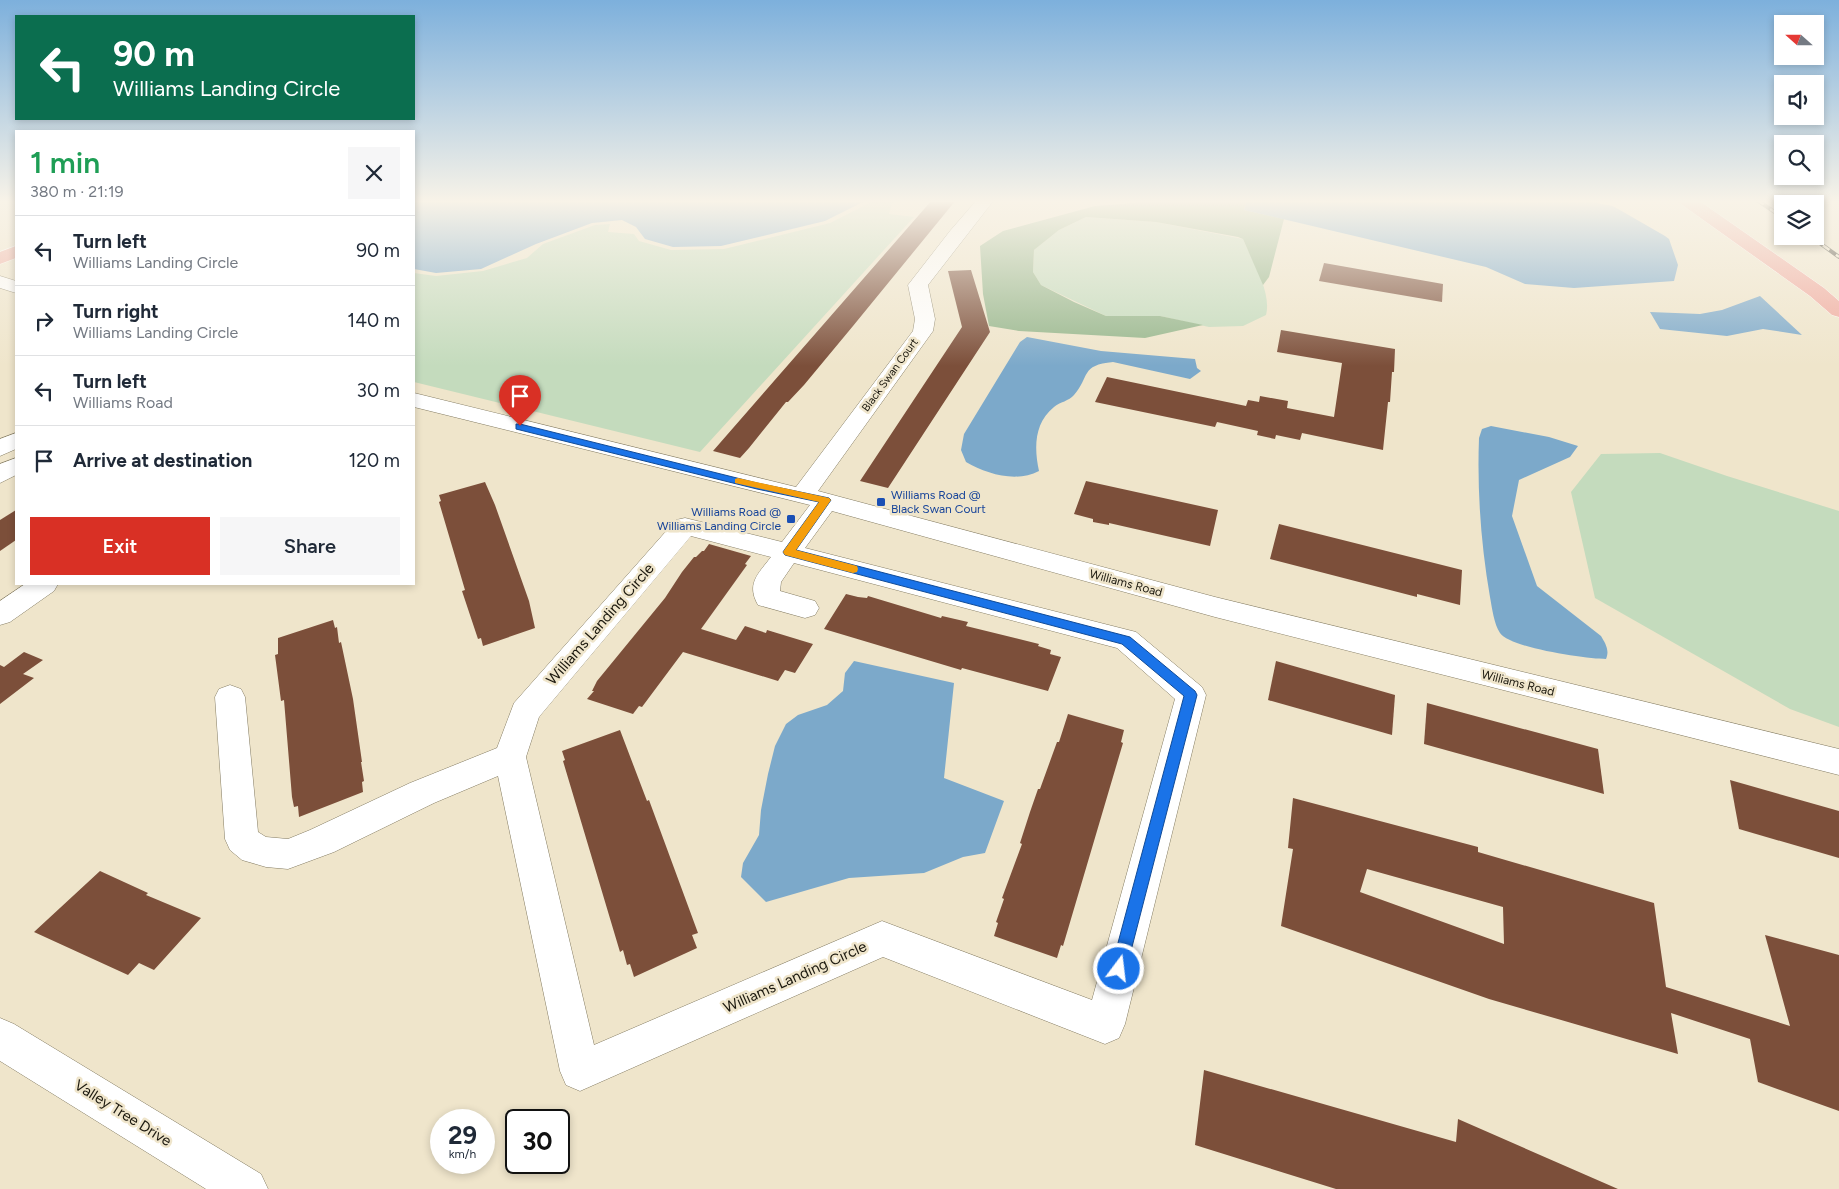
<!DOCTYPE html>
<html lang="en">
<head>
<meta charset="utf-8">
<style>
	:root { --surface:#fff; --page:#f6f6f7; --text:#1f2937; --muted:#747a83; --line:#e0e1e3; --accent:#d93025 }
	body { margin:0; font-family:Figtree,sans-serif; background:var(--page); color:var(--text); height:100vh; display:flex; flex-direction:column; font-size:19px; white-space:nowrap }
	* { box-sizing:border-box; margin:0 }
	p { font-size:16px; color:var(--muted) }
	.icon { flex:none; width:28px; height:28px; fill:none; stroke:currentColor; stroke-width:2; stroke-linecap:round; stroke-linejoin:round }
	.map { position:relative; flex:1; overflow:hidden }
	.sheet { position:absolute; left:15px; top:130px; width:400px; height:455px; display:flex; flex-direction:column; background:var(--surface); border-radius:0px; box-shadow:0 2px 8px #0003 }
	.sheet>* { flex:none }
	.banner { position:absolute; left:15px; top:15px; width:400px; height:105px; border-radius:0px; box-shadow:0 2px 8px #0003; background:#0b6e4f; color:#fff; overflow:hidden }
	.needle { width:32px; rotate:291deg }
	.controls { position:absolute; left:1774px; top:15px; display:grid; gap:10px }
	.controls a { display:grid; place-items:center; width:50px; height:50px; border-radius:0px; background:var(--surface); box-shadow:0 2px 8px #0003; font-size:25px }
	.speed { position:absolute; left:430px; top:1109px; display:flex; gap:10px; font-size:25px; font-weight:700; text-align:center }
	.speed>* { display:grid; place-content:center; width:65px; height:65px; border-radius:50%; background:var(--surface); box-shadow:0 2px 8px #0003; line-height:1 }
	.speed small { font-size:12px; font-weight:400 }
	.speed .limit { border:2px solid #111; border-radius:8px; background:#fff; color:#111 }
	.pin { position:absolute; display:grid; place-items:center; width:42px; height:42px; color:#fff; margin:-51px -21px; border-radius:50% 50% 50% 0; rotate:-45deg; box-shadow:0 0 5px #0007 }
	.pin .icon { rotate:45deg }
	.me { position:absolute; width:55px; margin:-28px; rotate:15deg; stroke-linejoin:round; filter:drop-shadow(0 0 4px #0008) }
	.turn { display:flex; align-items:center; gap:18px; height:105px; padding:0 15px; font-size:22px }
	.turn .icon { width:65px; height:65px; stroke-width:2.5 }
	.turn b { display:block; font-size:35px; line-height:42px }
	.round { display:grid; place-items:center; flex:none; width:52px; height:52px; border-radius:0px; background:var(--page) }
	.overview { display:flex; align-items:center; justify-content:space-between; height:85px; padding:0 15px }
	h1 { font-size:30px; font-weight:600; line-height:38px; color:#1e9e55 }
	.button { display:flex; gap:10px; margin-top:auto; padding:10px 15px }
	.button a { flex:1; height:58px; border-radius:0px; background:var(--accent); color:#fff; font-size:20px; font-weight:600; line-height:58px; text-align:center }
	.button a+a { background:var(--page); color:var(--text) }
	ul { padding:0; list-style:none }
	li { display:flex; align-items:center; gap:15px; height:70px; padding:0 15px; border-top:1px solid var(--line) }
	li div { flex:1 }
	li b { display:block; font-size:19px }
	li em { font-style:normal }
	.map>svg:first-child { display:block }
</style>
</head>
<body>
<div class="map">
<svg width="1839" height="1189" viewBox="0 0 1839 1189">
	<rect width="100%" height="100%" fill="#efe5cb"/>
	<g fill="#c4dbbd">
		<polygon points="875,200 893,200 889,214 914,217 700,452 414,382 414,273 436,276 483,271 527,258 543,244 595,225 610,224 608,232 634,234 639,241 671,250 724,249 830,223"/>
		<path d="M1086,217L1156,222L1243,239C1252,261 1272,292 1266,315L1243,326L1209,327L1160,316H1106L1041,285L1033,272L1034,250L1059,230Z"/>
		<polygon points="1660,453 1727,476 1839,511 1839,727 1790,709 1595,598 1571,492 1601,454"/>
	</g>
	<polygon fill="#96b68c" points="1153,200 1247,200 1244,210 1284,219 1269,277 1263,285 1243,239 1238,237 1156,222 1086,217 1059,230 1034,250 1033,272 1041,285 1074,302 1106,316 1160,316 1203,325 1145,338 1019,331 989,326 983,294 980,246 1003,231 1095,206 1148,202"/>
	<g fill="#7ca9ca">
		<polygon points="414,200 867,200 825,221 721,246 673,247 645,239 636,227 622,220 592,223 536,244 481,269 436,273 414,269"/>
		<polygon points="1247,200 1581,200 1613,206 1665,236 1669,239 1678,265 1674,281 1574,288 1525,284 1486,267 1244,210"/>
		<polygon points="1760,296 1802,335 1763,329 1727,336 1660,329 1650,312 1700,314 1722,310"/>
		<path d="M1027,337L1101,351L1195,359L1197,368L1201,371L1190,379L1113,362C1080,365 1090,377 1074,395C1069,401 1060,402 1054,407C1034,423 1034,448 1039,471C1016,483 987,474 966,462L961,450L964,434L1020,342Z"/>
		<path d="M1491,426L1549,437L1578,446L1570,457L1519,480L1512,516L1537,586L1601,636C1605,643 1610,650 1606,659C1587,659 1510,648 1500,633C1494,624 1492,608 1490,597C1481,545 1477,491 1479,438L1482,429Z"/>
		<polygon points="854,661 954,683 944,778 1004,801 985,853 963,857 924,873 849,878 766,902 741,877 743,863 759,835 761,810 768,774 775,746 786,724 798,715 827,705 843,691 845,673"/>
	</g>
	<g fill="#7c4f3a" fill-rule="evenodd">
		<polygon points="932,200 956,200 853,326 804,385 788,402 786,402 749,448 740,458 713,451"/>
		<polygon points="1324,263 1443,284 1442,302 1319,281"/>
		<polygon points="971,270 990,332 888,488 860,481 962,327 948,271"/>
		<polygon points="1281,330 1395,349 1394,372 1392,372 1390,402 1388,402 1383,450 1302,433 1300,440 1276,435 1275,439 1257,435 1258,431 1217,422 1215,427 1095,402 1107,377 1246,406 1248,400 1259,402 1260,396 1288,401 1287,408 1334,417 1342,363 1277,352"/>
		<polygon points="1086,481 1218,510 1210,546 1109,523 1109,525 1093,522 1093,519 1074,514"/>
		<polygon points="485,482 495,505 529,601 535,628 483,646 481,638 478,639 462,591 465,590 439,502 441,501 439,495"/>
		<polygon points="16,510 16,540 0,551 0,520"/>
		<polygon points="1279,524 1462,570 1460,605 1417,594 1417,597 1270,559"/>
		<polygon points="709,544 751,556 745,564 747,565 701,629 736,640 745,626 766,633 767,630 813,644 795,673 785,670 778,681 683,652 642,707 639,706 633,714 587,699 594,691 592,691 597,681 665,598 682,572 694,557 696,557 702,551 704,551"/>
		<polygon points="846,594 858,597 867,598 868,596 941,618 942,616 968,622 966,626 1039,644 1038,646 1051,650 1050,654 1061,657 1048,691 962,668 961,670 824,629"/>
		<polygon points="333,620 335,628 337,627 339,643 341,642 353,699 362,762 361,762 364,781 362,782 363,792 299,817 298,806 294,807 292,797 284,700 281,701 275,655 278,654 278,638"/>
		<polygon points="24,652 43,660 23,674 34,678 0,704 0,665 4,667"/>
		<polygon points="1276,661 1395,695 1392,735 1268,700"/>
		<polygon points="1427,703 1598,749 1604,794 1424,744"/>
		<polygon points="1068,714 1124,730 1121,742 1123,743 1063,946 1061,945 1057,958 994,936 998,923 996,922 1004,899 1002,898 1022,844 1020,843 1030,812 1038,789 1040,789 1057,742 1059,742"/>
		<polygon points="620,730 647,801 649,800 698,933 692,935 697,948 634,977 630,964 627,965 623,950 620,952 563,761 565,760 562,751"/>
		<polygon points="1730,780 1839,811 1839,858 1739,829"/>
		<path d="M1293,798L1478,847V852L1654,903L1666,987L1790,1026L1765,935L1839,955V1111L1758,1082L1750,1039L1671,1013L1678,1054L1489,999L1281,926L1293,849L1288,848ZM1367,869L1503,907L1504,944L1360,892Z"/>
		<polygon points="100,871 148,893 146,895 201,918 154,970 139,963 128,975 34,932"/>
		<polygon points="1204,1070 1456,1142 1458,1119 1618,1189 1336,1189 1195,1145"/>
	</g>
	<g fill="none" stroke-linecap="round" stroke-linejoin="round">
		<g stroke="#847c63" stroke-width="1">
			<g id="minor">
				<path d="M977,200H994L928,285L935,319L933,331L818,491L1215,597L1839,749V775L1215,617L832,511L805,548L1136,632L1202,687L1206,695L1125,1024L1119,1038L1105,1044L883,957L580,1091L566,1085L560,1071L498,776L434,803L334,852L288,869L266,867L242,860L230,850L225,839L215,697L219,689L230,685L241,689L245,697L258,832L266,837L288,839L310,830L410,783L497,748L514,703L676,520L685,518L782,542L810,505L414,407V393L796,487L913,331L915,319L908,285L950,231ZM691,536L771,557C758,574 746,584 758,605L805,618L815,615L819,608L815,601L780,591L781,582L794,563L1117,648L1175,699L1092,1000L882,921L594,1045L526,757L539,717Z"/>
				<polygon points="0,276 16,281 16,293 0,288"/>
				<polygon points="16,433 16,449 0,456 0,439"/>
				<polygon points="16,458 16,475 0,483 0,464"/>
				<polygon points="25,584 58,584 54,591 10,622 0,625 0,601"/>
				<polygon points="0,1018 14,1024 261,1174 268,1189 206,1189 0,1061"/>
			</g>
		</g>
		<g stroke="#fff" stroke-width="1">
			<g id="major">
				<polygon points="1679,200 1698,200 1824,288 1839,301 1839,317 1832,315 1810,296 1681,204"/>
				<polygon points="16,246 16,258 0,264 0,252"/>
			</g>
		</g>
		<use href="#minor" fill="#fff" fill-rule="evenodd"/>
		<use href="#major" fill="#f0a99e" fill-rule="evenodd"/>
		<g stroke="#383428" stroke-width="4">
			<g id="rail">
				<polyline points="1757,200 1782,217"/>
				<polyline points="1810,236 1839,257"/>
			</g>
		</g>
		<use href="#rail" stroke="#efe5cb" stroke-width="2.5" stroke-dasharray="8" stroke-linecap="butt"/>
	</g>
	<linearGradient id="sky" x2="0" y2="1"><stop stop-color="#7db0dc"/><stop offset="0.55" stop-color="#f8f3e8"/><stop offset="1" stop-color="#f8f3e8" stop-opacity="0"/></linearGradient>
	<rect width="1839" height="366" fill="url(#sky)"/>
	<polygon fill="#1a73e8" stroke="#114b97" points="516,424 520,424 757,483 829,498 831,500 796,550 1130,637 1195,691 1197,695 1125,974 1119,977 1114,974 1111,969 1184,696 1122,644 785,555 783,552 785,549 819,502 757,489 516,429"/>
	<polygon fill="#f59e0b" points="738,478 829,498 831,500 796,550 857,566 858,569 857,572 853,573 785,555 783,552 785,549 819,502 735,483 735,479"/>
	<g fill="#1a4fb4" stroke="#efe5cb" stroke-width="2">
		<rect x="876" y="497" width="10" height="10" rx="2.5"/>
		<rect x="786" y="514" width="10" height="10" rx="2.5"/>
	</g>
	<g text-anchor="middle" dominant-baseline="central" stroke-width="5" stroke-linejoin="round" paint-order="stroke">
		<g font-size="11" fill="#1b180e" stroke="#efe5cb">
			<text transform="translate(890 375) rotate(-54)">Black Swan Court</text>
		</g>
		<g font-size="12" fill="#164399" stroke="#efe5cb" text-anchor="start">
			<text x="891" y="495">Williams Road @<tspan x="891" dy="14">Black Swan Court</tspan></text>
			<text x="781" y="512" text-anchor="end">Williams Road @<tspan x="781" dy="14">Williams Landing Circle</tspan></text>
		</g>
		<g font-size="12" fill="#1b180e" stroke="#efe5cb">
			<text transform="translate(1126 583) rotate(15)">Williams Road</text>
			<text transform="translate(1518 683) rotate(14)">Williams Road</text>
		</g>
		<g font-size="15" fill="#1b180e" stroke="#efe5cb">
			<text transform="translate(600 624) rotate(-49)">Williams Landing Circle</text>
			<text transform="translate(795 977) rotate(-24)">Williams Landing Circle</text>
			<text transform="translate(123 1113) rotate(32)">Valley Tree Drive</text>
		</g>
	</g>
</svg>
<div class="controls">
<a><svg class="needle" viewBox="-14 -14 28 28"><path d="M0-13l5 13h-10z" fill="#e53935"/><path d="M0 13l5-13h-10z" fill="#747a83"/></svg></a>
<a><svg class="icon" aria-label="sound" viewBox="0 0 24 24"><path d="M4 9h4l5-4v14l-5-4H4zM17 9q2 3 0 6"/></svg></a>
<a><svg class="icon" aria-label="search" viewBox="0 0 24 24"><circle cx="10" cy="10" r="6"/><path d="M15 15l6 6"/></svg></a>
<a><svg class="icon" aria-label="layers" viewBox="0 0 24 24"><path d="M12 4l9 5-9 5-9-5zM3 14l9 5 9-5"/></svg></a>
</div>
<div class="speed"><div>29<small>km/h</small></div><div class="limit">30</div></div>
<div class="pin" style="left:520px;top:426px;background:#d93025"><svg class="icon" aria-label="arrive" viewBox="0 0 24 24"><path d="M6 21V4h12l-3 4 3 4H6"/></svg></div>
<svg class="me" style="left:1119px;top:969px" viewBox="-20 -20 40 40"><circle r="17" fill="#1a73e8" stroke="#fff" stroke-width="3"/><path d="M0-11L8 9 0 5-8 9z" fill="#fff"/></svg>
<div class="banner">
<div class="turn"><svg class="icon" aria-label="left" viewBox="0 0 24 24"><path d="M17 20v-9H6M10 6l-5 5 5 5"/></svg><div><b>90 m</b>Williams Landing Circle</div></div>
</div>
<section class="sheet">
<div class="overview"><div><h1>1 min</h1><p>380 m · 21:19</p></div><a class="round"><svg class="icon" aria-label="close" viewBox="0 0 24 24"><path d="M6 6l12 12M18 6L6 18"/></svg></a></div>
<ul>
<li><svg class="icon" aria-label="left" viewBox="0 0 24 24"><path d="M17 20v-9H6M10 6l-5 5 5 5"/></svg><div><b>Turn left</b><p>Williams Landing Circle</p></div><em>90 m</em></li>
<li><svg class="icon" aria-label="right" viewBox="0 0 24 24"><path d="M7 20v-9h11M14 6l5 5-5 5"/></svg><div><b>Turn right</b><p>Williams Landing Circle</p></div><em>140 m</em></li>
<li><svg class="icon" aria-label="left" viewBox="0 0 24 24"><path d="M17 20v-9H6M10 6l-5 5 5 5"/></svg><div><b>Turn left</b><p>Williams Road</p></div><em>30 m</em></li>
<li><svg class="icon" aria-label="arrive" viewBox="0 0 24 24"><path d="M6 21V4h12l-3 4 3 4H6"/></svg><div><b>Arrive at destination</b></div><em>120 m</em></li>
</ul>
<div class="button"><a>Exit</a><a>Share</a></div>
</section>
</div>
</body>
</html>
